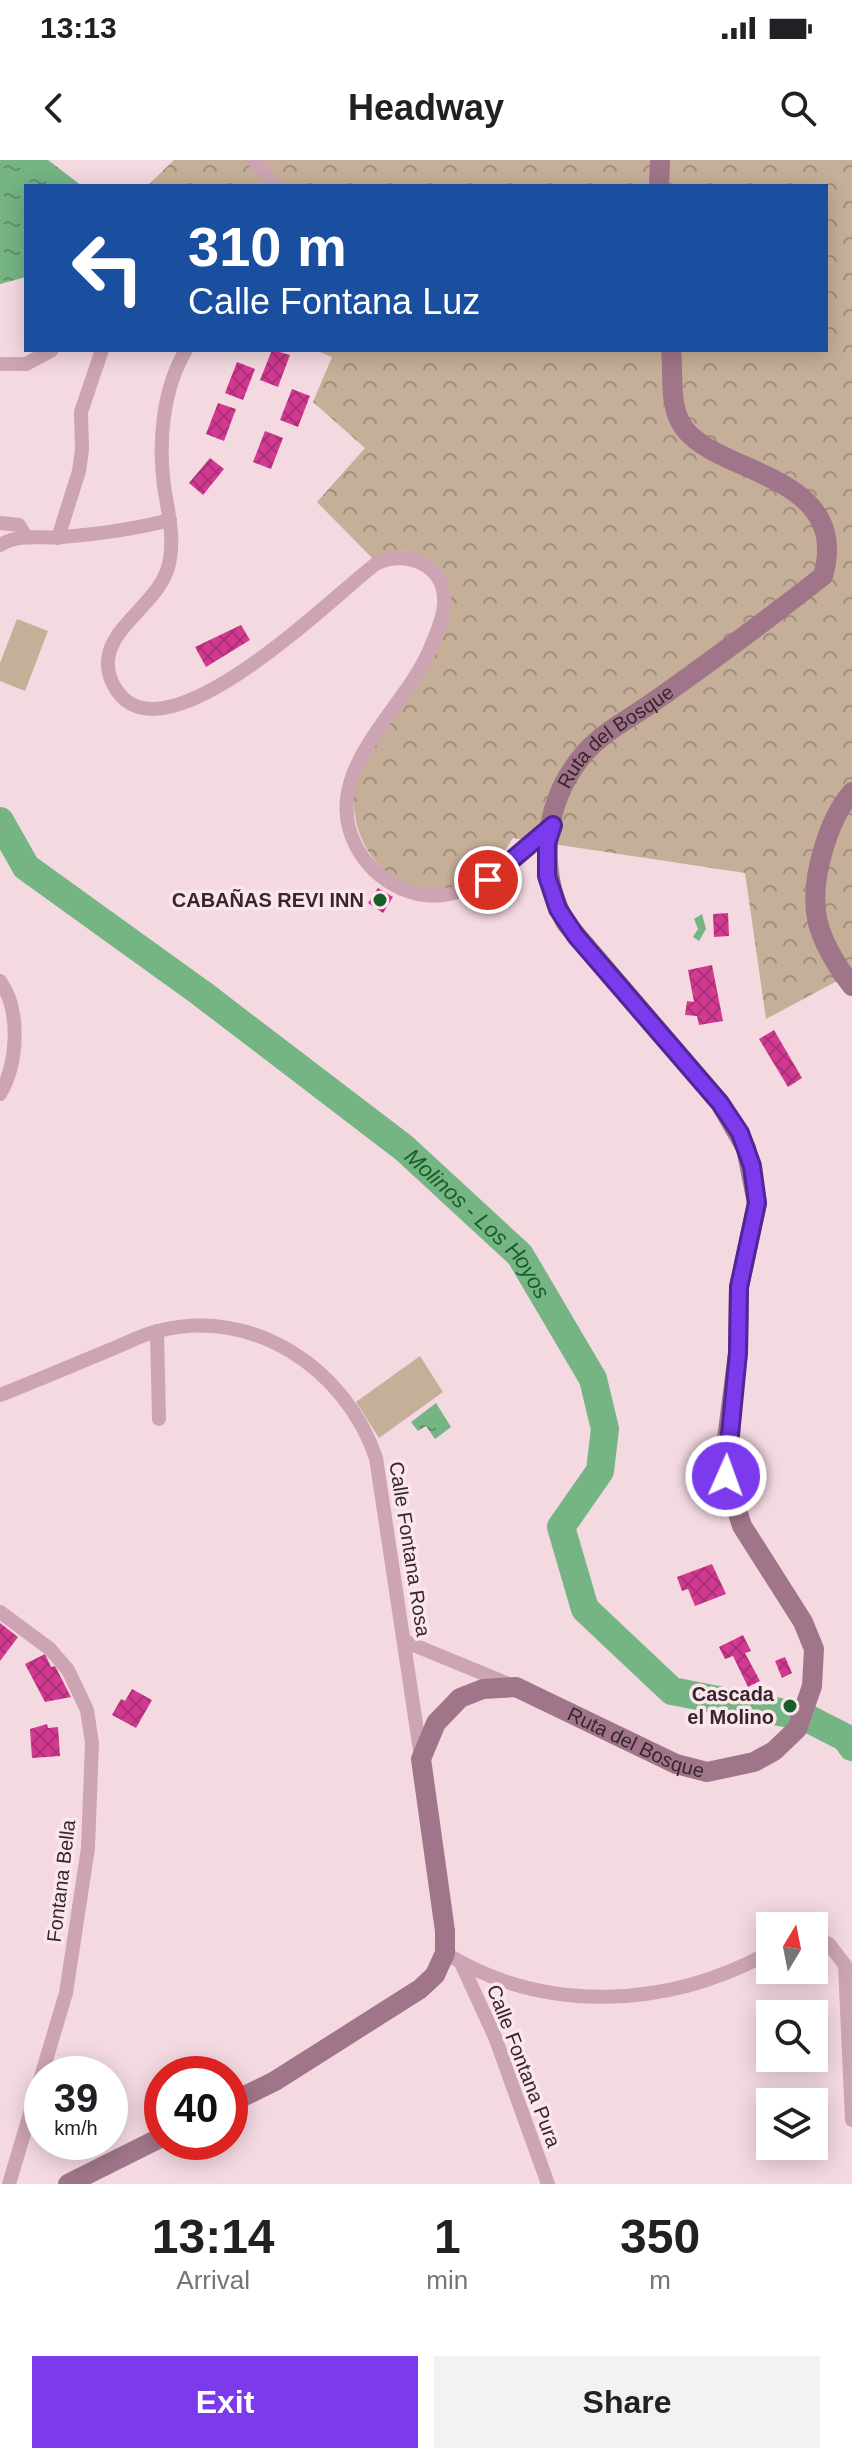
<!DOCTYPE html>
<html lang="en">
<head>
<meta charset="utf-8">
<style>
	:root { --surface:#fff; --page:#f2f2f2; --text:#202124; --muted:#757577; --accent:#7c3aed }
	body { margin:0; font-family:Helvetica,sans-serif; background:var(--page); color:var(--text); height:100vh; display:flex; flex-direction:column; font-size:30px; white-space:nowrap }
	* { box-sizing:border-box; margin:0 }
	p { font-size:26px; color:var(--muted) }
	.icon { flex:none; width:44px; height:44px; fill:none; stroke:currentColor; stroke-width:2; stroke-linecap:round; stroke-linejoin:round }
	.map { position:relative; height:2024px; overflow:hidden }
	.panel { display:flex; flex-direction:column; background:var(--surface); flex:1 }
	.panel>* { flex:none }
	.banner { position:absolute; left:24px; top:24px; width:804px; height:168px; border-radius:0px; box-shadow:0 4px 20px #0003; background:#1a4fa0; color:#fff; overflow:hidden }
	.needle { width:52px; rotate:10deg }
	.tools { position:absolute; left:756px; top:1752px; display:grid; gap:16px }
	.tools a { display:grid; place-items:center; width:72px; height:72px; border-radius:0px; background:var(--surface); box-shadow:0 4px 20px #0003; font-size:40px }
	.speed { position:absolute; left:24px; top:1896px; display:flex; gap:16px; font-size:40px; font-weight:700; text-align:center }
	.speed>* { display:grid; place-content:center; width:104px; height:104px; border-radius:50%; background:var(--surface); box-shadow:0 4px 20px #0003; line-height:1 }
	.speed small { font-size:20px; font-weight:400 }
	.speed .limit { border:12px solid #d22; background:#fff; color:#111 }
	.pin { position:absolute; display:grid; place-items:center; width:68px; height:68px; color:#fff; margin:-34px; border:4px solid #fff; border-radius:50%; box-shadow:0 2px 8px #0007 }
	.me { position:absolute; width:88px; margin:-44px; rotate:2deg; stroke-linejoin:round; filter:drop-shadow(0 0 6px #0008) }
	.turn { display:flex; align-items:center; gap:28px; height:168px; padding:0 32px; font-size:36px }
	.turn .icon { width:104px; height:104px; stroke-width:2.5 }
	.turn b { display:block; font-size:56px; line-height:68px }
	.eta { display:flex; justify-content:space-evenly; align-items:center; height:136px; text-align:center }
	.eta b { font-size:48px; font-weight:800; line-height:56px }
	.cta { display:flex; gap:16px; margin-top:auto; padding:16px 32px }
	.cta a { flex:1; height:92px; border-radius:0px; background:var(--accent); color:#fff; font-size:32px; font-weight:800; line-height:92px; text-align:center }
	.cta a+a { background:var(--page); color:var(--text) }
	.status { display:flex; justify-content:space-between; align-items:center; height:56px; padding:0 40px; background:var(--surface); direction:ltr }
	.status svg { height:22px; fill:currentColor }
	header { display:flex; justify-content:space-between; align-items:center; height:104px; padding:0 32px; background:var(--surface); font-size:36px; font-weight:800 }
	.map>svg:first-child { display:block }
</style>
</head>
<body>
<div class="status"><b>13:13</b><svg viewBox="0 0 49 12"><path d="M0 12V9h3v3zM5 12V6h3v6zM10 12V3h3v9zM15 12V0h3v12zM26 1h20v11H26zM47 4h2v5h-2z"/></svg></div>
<header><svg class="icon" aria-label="back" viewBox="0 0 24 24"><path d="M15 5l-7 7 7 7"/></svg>Headway<svg class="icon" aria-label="search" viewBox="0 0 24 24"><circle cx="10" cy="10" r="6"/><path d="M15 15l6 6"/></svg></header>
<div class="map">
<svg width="852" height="2024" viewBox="0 0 852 2024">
	<defs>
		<pattern id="forest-crowns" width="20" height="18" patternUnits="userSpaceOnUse" patternTransform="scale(2)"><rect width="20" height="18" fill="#c5af98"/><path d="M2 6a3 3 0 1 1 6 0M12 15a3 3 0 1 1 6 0" fill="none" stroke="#a18e7c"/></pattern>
		<pattern id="water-ripples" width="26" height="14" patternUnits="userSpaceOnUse" patternTransform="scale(2)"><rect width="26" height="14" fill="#75b483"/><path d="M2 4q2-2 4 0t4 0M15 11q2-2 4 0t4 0" fill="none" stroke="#61926c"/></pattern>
		<pattern id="building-cross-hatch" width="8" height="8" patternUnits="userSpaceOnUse" patternTransform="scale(2)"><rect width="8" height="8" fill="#d23991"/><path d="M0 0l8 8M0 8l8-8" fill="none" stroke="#ab3077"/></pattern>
	</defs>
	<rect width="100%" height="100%" fill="#f4d9e1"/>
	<path fill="url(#forest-crowns)" d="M174,0H852V813L766,859L745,713L513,678C504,692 495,706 482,715C418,762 343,698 355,625C358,608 372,590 380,576C403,535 426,494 448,453L423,397L402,391L372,398L317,342L365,288L313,242L332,197L315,190H826V26H147Z"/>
	<g fill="#c5af98">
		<polygon points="17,459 48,471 25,531 0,521 0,503"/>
		<polygon points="420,1196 443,1232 379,1278 356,1242"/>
	</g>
	<g fill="url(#water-ripples)">
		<polygon points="0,0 48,0 82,26 26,26 26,117 0,124"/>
		<polygon points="702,754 706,769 699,781 693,777 698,769 694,759"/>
		<polygon points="436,1243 451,1267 435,1279 426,1266 418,1271 411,1262"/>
	</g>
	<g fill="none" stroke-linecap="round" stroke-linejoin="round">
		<path stroke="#75b483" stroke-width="28" id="s1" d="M0,661L26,707L201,833L404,988L520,1095L593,1219L605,1269L600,1311L561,1367L585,1449L672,1531L805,1557L846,1578L852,1587"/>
	</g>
	<g fill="url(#building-cross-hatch)">
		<polygon points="272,190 290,195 278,227 260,220"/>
		<polygon points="237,202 255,209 243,240 225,233"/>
		<polygon points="292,229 310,236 298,267 280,260"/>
		<polygon points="218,243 236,249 224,281 206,274"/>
		<polygon points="265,271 283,278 271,309 253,302"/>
		<polygon points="210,298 224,309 203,335 189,323"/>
		<polygon points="241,465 250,480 206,507 195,487"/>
		<polygon points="378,728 393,737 383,753 368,743"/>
		<polygon points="728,753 729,776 714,777 713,754"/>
		<polygon points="712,805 723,861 699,865 697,856 685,855 687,841 694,842 688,810"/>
		<polygon points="774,870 802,918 788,927 759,879"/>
		<polygon points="712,1404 726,1434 695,1446 688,1429 682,1431 677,1417"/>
		<polygon points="0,1463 18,1477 0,1501"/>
		<polygon points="743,1475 751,1491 745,1493 760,1521 748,1527 733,1496 725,1499 719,1487"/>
		<polygon points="45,1494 51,1507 55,1506 71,1537 45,1542 25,1504"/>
		<polygon points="785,1497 792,1513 782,1518 775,1501"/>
		<polygon points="132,1529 152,1540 136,1568 112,1555 121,1539 125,1541"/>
		<polygon points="47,1564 48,1568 58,1567 60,1596 32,1598 30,1569"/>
	</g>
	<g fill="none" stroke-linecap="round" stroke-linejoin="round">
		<g stroke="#cda4b3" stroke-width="14">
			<polyline points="254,0 275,26"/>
			<path d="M186,190C163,228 158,281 164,326C168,352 175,378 169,404C160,443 111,464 108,500C107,514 113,528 123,538C179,591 333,436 377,403C408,389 447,406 444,445C443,460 435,477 429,491C403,552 318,613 356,686C366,705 381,719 400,728C463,756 508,702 552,665"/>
			<polyline points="0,204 26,204 52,190"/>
			<polyline points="0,363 19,365 26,377"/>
			<polyline points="58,378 79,311 82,290 81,252 102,190"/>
			<path d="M0,385C19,373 41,379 62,377C99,374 135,369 170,360"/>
			<path d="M0,821C21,850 18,903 0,934"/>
			<polyline points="157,1171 159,1259"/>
			<path d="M0,1235C36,1221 71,1206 107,1191C123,1185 140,1175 158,1171C253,1146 346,1209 376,1298L421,1597"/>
			<polyline points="0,1452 50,1489 68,1510 87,1550 92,1583 88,1688 66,1833 9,2024"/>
			<polyline points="404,1481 511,1525"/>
			<polyline points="814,1777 829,1784 845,1805 852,1960"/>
			<path d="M445,1793C545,1855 670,1848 770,1792"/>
			<polyline points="461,1803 495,1877 548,2024"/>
		</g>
		<g stroke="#a17589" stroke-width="20">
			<polyline points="659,26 660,0"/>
			<path d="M852,632C838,648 830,667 824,687C806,746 815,777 852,826"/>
			<path id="s2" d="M230,1943L275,1921L420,1829L435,1815L445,1793V1771L421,1599L436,1563L460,1538L483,1529L516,1527L676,1604L707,1612L754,1602L774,1591L797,1569L812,1526L814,1489L803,1462L742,1366L726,1316V1287L738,1193L739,1127L757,1043L746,988L720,943L566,763C536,711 544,640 584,594C603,572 629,559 652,543C710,502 767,460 823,416C852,314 718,315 684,268C668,246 674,216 671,190"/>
			<polyline points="68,2024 162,1977"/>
		</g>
	</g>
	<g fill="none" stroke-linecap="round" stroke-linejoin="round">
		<g stroke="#51269a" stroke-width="20">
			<polyline id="route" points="488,720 553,665 547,683 547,716 558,749 576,776 720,943 740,973 752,1006 757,1043 739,1127 738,1193 726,1316"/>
		</g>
		<use href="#route" stroke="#7c3aed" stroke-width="14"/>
	</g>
	<g fill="#175e29" stroke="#fbe6ec" stroke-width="3">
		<circle cx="380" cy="740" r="8"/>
		<circle cx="790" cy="1546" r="8"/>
	</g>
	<g text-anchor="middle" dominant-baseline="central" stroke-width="7" stroke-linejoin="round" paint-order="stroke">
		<g font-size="20" fill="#38262f" stroke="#fbe6ec">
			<text stroke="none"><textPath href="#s2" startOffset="2020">Ruta del Bosque</textPath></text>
			<text transform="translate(410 1389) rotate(81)">Calle Fontana Rosa</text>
			<text stroke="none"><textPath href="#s2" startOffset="726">Ruta del Bosque</textPath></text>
			<text transform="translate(61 1721) rotate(-83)">Fontana Bella</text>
			<text transform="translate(524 1906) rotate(69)">Calle Fontana Pura</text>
		</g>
		<g font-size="20" font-weight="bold" fill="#38262f" stroke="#fbe6ec" text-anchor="end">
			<text x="364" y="740">CABAÑAS REVI INN</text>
			<text x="774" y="1534">Cascada<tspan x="774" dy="23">el Molino</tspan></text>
		</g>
		<g font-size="22" font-style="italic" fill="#175e29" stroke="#fbe6ec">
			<text stroke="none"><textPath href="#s1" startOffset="630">Molinos - Los Hoyos</textPath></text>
		</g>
	</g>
</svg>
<div class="tools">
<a><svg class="needle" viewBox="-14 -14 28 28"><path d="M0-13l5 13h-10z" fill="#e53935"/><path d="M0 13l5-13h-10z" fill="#757577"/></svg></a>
<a><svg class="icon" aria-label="search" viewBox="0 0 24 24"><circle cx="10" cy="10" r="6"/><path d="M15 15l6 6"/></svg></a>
<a><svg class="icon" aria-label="layers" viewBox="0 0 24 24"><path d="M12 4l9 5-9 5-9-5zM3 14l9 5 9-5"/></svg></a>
</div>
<div class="speed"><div>39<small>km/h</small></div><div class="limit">40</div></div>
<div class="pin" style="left:488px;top:720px;background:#d93025"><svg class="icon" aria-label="arrive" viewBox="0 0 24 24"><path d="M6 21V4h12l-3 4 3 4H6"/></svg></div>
<svg class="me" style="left:726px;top:1316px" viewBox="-20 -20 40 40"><circle r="17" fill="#7c3aed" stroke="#fff" stroke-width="3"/><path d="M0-11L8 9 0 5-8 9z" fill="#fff"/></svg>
<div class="banner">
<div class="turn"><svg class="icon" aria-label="left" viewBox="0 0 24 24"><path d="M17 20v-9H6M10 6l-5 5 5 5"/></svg><div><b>310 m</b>Calle Fontana Luz</div></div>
</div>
</div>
<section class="panel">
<div class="eta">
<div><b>13:14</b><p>Arrival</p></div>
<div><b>1</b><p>min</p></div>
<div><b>350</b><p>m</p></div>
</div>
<div class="cta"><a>Exit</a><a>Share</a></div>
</section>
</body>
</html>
